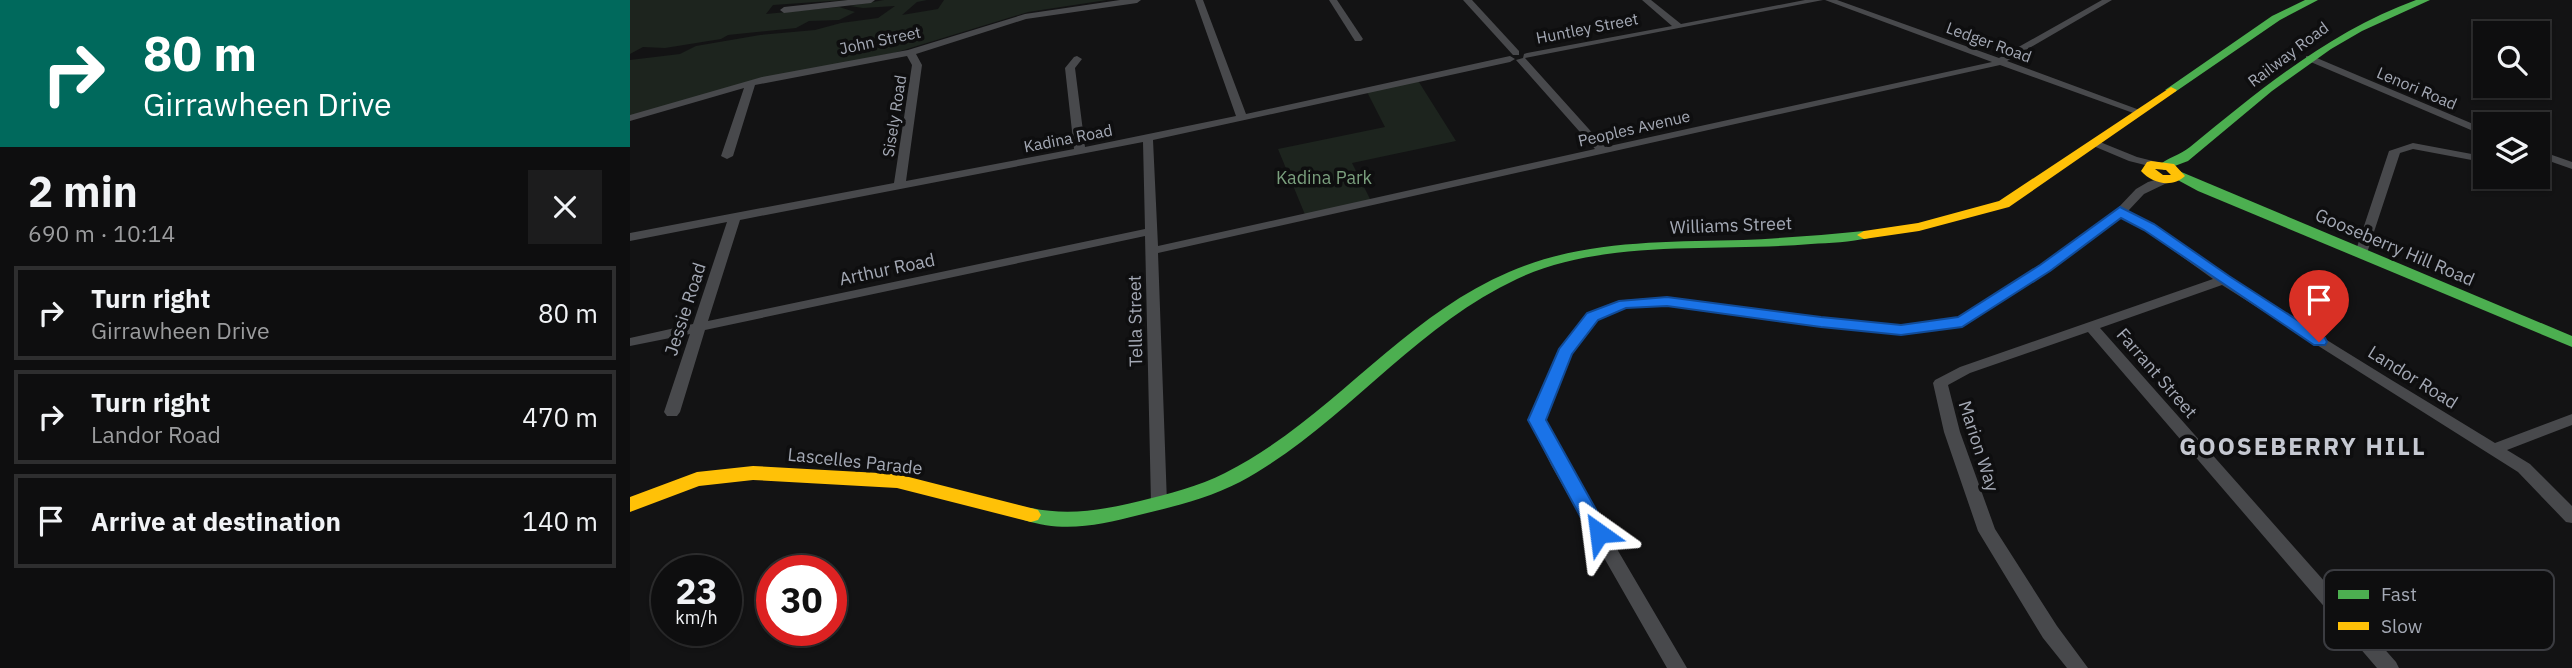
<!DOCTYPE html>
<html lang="en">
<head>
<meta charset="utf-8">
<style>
	:root { --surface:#0e0e0f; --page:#1c1c1d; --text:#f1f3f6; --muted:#9b9c9e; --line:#2e2e2f }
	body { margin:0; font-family:"IBM Plex Sans",sans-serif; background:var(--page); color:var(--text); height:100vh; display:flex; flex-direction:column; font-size:26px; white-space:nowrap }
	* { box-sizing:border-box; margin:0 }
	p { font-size:23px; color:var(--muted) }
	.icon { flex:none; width:38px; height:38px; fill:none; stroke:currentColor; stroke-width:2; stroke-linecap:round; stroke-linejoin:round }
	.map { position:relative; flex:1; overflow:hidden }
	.sheet { display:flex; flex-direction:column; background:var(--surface); width:630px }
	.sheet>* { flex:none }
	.banner { background:#00695c; color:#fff; overflow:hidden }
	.buttons { position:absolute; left:1843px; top:21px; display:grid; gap:14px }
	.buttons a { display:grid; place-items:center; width:77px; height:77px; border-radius:0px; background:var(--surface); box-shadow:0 2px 5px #0004,0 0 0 2px var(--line); font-size:35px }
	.speed { position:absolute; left:21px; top:555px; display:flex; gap:14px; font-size:35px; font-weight:700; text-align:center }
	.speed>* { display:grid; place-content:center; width:91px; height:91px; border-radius:50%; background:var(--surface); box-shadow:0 2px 5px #0004,0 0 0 2px var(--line); line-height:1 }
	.speed small { font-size:18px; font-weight:400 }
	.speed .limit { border:10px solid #d22; background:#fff; color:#111 }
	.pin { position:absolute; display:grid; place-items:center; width:60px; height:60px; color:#fff; margin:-72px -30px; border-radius:50% 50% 50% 0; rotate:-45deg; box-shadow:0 0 7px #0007 }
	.pin .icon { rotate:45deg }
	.me { position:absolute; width:77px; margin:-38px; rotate:329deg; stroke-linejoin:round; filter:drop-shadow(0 0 5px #0008) }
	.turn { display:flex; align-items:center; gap:24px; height:147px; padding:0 28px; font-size:32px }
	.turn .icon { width:91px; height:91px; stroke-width:2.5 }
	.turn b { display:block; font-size:49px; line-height:60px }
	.round { display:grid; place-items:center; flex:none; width:74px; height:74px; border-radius:0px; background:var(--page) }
	.summary { display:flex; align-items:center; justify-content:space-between; height:119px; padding:0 28px }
	h1 { font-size:42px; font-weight:700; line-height:52px }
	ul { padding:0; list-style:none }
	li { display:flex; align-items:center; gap:21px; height:94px; margin:0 14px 10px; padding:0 14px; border:4px solid var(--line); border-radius:0px }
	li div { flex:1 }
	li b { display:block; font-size:26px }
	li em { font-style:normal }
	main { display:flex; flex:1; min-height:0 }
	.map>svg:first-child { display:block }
</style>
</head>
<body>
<main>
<section class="sheet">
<div class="banner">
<div class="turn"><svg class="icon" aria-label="right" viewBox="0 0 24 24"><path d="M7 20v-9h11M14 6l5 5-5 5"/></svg><div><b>80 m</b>Girrawheen Drive</div></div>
</div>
<div class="summary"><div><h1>2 min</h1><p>690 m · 10:14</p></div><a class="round"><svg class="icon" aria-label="close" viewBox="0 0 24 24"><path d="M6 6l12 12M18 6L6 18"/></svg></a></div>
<ul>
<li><svg class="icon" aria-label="right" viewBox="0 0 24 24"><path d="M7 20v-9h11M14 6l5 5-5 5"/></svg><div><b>Turn right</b><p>Girrawheen Drive</p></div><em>80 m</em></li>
<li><svg class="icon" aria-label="right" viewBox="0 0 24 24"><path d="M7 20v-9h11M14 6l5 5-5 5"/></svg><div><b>Turn right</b><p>Landor Road</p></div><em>470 m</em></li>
<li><svg class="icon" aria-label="arrive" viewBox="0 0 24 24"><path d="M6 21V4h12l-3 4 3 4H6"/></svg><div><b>Arrive at destination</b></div><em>140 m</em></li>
</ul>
</section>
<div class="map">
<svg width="1942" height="668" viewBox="0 0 1942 668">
	<rect width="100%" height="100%" fill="#131314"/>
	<g fill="#1d241e">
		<polygon points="0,0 215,0 143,5 136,14 209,7 225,12 209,20 179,21 166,28 98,35 91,39 35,48 13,47 0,54"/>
		<polygon points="254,0 297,0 287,2 272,15 308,9 314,0 477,0 398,12 264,53 137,78 0,116 0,60 50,54 66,46 130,35 185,30 211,23 248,18 265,6 233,8 220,6"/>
		<polygon points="787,79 826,141 722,163 742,203 676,217 648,149 755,127 736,90"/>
	</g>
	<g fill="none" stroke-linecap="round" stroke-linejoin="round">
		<g fill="#48494c" fill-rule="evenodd">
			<polygon points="218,0 245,0 241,3 154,13 150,10 154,7"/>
			<path d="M490,0H511L507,3L396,19L286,54L292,65L276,181L444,149L435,68L444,57L447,56L452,59L445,68L455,147L606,116L565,0H573L616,114L880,56L885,59L880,62L523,140L528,246L965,149L886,60L893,58L894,54L897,53L1042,26L1012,0H1021L1051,24L1175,0H1193L895,58L975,147L1362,62L1195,0H1207L1369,58L1472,0H1482L1377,61L1515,112L1510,115L1506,114L1370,65L528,253L537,503L535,507L529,509L523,507L521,503L515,236L75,330L50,412L47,416H37L34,412L60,334L0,346V338L63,324L97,222L0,241V233L264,183L282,65L277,56L125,85L103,156L97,159L91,156L114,88L0,121V115L132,77L278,50L395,14ZM513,142L515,229L78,321L110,220Z"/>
			<polygon points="699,0 707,0 733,39 731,41 725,41"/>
			<polygon points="833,0 842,0 889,51 889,55 883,55"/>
			<polygon points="1676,56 1682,56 1855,129 1855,136 1676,60"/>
			<polygon points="1465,140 1507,157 1531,163 1533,165 1527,168 1499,161 1461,145 1461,141"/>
			<polygon points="1783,143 1847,155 1853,158 1847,161 1783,149 1770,153 1737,253 1731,257 1727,256 1725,253 1759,151"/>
			<polygon points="1908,150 1942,162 1942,169 1908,157"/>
			<path d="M1535,177L1541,180L1539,182L1514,194L1498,211C1539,233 1575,263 1614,288C1697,341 1781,392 1865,443L1942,414V425L1877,450L1900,464L1942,506V523L1936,522L1888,472L1592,285L1470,328L1766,662L1769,668H1747L1458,332L1340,373L1318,385L1330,432L1365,529L1427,626L1458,668H1437L1413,638L1348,531L1314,432L1303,383L1305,380L1330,367L1583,279L1515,230L1492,217L1420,271L1332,326L1271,334L1191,326L1037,305L996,308L968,320L941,353L915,420L937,464L1057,668H1037L921,465L899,420L929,349L958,314L973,307L994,300L1037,297L1191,318L1271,326L1328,318L1410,265L1487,209L1506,189L1518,182Z"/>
		</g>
		<g fill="#4caf50" fill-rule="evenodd">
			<polygon points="1675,0 1688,0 1650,20 1545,92 1535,90 1642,16"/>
			<path d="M1786,0H1800L1732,31L1701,49L1642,91L1558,161L1534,170L1528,166C1537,158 1550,155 1560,147C1631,89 1699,32 1786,0Z"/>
			<polygon points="1549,171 1942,336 1942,347 1568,191 1544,178 1543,175"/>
			<path d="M1234,231L1239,232L1241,235L1239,238C1220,242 1200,243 1181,244C1087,252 974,238 887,279C782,328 712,427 610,482C579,498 543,507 509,515C470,525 434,533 394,520L391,515L394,510L401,508C439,516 473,510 510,501C539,494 569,486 595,473C700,420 771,318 879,272C952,240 1034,242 1113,240C1153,238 1194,235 1234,231Z"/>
		</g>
		<g fill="#ffc107" fill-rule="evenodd">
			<polygon points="1541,87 1547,90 1545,92 1379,207 1289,231 1234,239 1227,235 1234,231 1288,223 1369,201"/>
			<path d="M1521,161L1544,164L1555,176C1542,188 1523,184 1511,171L1517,162ZM1525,169L1536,170L1541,175H1533Z"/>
			<polygon points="123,466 267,474 401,508 408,510 411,515 408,520 401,522 267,488 123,480 69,486 0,512 0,497 67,472"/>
		</g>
	</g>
	<polygon fill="#1a73e8" stroke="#114b97" stroke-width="2" points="1490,207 1524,224 1599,276 1695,338 1697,342 1695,345 1684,345 1514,230 1491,218 1420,271 1332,327 1271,335 1191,327 1037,306 996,308 968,320 942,354 916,420 979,533 976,538 969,540 962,538 898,420 929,349 957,313 989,301 1037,297 1191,317 1271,325 1328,317 1410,265"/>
	<g text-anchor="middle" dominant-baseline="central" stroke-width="7" stroke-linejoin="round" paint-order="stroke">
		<g font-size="16" fill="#a4a9b5" stroke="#0e0e0f">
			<text transform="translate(957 28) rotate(-11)">Huntley Street</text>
			<text transform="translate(250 40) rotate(-12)">John Street</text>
			<text transform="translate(1359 42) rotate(20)">Ledger Road</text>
			<text transform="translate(1658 54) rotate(-37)">Railway Road</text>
			<text transform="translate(1787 88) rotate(23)">Lenori Road</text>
			<text transform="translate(264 116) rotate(-81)">Sisely Road</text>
			<text transform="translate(1004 128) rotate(-13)">Peoples Avenue</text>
			<text transform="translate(438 138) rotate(-11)">Kadina Road</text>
		</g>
		<g font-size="18" fill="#7ba07e" stroke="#0e0e0f">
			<text x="694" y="177">Kadina Park</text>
		</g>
		<g font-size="18" fill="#a4a9b5" stroke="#0e0e0f">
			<text transform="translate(1101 225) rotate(-2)">Williams Street</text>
			<text transform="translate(1765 247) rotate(23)">Gooseberry Hill Road</text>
			<text transform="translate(257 269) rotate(-12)">Arthur Road</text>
			<text transform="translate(55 309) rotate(-72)">Jessie Road</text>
			<text transform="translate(505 321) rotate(-91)">Tella Street</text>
			<text transform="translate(1527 373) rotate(49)">Farrant Street</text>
			<text transform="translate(1783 377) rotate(32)">Landor Road</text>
			<text transform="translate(1349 446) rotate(72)">Marion Way</text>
			<text transform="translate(225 461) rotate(6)">Lascelles Parade</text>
		</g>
		<g font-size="24" font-weight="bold" letter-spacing="2" fill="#c5c8d1" stroke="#0e0e0f">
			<text x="1673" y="446">GOOSEBERRY HILL</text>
		</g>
	</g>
	<rect x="1694" y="570" width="230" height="80" rx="10" fill="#0e0e0f" stroke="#3b3c41" stroke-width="2"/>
	<rect x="1708" y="590" width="31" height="9" fill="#4caf50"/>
	<rect x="1708" y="622" width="31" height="8" fill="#ffc107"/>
	<g font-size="19" fill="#a4a9b5">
		<text x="1751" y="601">Fast</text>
		<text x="1751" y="633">Slow</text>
	</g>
</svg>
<div class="buttons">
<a><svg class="icon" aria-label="search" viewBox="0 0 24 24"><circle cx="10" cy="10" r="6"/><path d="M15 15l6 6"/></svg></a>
<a><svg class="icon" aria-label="layers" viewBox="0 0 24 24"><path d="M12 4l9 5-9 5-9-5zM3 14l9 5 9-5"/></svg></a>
</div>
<div class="speed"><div>23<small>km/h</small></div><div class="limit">30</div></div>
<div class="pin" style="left:1689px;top:342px;background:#d93025"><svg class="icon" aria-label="arrive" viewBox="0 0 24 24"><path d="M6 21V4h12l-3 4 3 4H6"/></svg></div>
<svg class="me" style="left:969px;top:533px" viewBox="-20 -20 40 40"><path d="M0-17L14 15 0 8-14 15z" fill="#1a73e8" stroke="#fff" stroke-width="4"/></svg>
</div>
</main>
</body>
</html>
